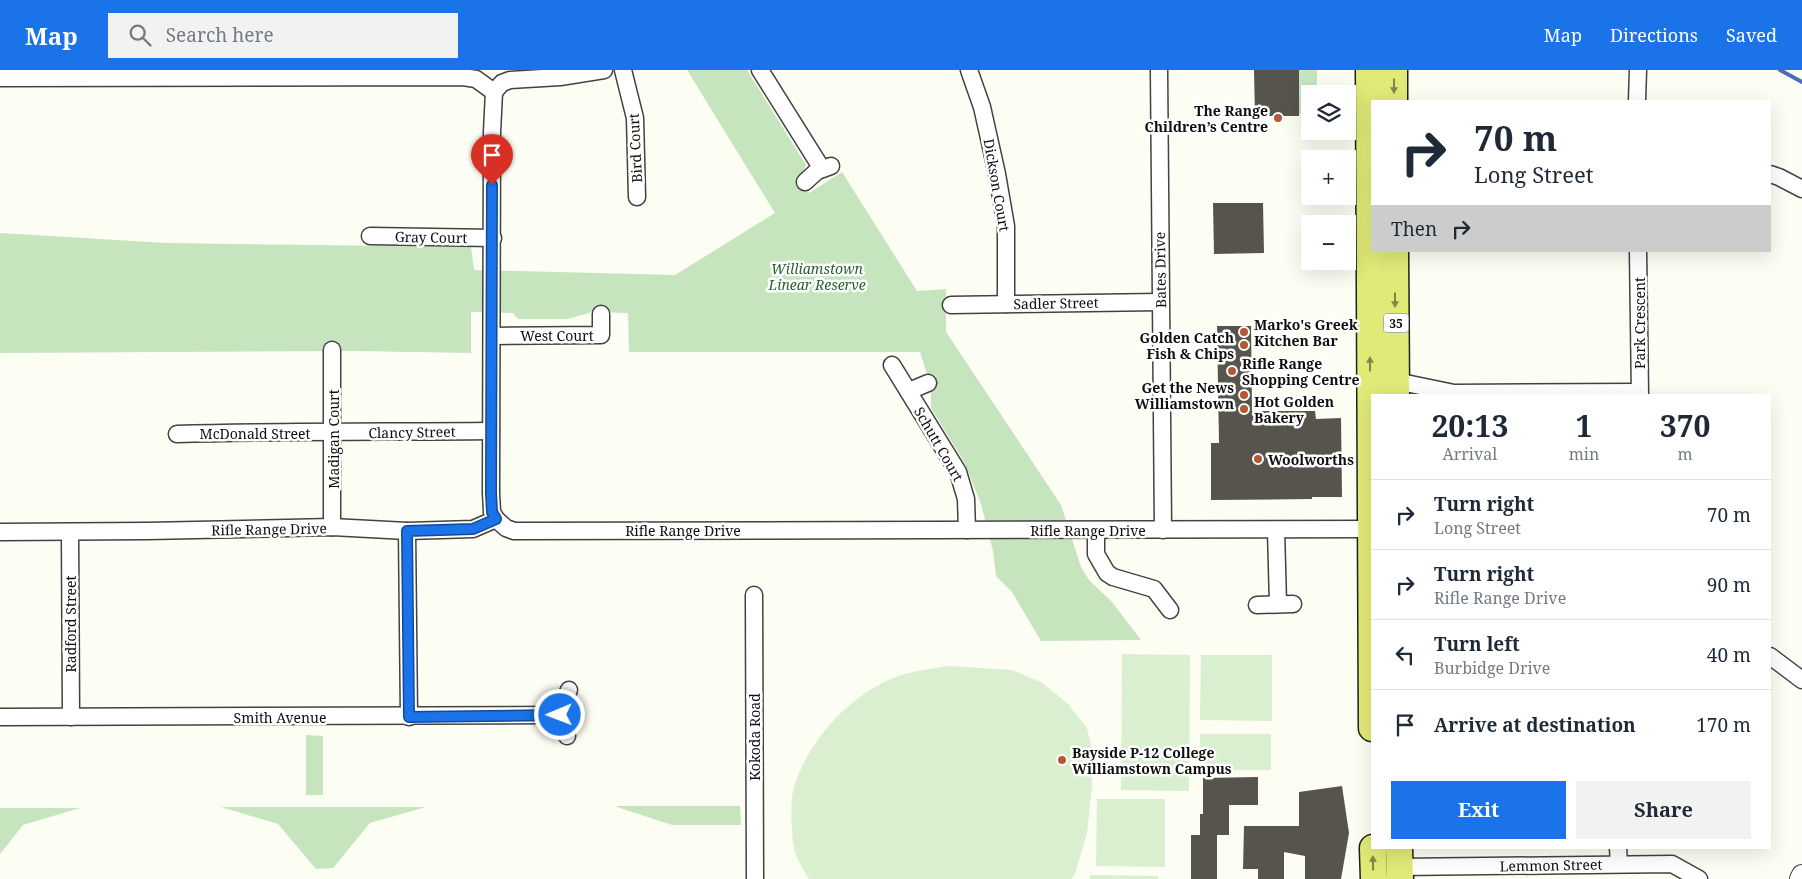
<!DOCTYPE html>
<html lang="en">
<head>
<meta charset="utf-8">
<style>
	:root { --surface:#fff; --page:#f2f2f3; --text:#1f2937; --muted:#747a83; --line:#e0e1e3; --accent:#1a73e8 }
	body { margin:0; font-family:"Noto Serif",serif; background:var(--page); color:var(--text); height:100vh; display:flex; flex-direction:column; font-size:19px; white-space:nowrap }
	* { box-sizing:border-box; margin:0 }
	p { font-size:16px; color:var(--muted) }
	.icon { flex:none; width:28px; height:28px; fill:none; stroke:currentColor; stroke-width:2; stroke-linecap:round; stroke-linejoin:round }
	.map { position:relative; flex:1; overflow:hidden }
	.sheet { position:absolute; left:1371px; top:324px; width:400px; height:455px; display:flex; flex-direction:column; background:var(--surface); border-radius:0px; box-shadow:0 5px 20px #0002 }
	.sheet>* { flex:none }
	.guide { position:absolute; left:1371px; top:30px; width:400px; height:152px; border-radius:0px; box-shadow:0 5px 20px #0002; background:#fff; color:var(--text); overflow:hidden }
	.buttons { position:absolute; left:1301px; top:15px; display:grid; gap:10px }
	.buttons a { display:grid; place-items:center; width:55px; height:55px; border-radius:0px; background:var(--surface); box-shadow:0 5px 20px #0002; font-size:25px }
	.pin { position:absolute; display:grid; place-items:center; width:42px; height:42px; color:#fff; margin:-51px -21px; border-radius:50% 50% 50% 0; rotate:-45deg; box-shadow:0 0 5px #0007 }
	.pin .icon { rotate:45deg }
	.me { position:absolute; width:55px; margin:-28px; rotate:269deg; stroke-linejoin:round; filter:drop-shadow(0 0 4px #0008) }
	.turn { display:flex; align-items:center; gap:18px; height:105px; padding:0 20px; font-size:22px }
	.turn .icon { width:65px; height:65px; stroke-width:2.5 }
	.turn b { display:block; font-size:35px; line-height:42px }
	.then { display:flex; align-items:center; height:48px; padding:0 20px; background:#0003; gap:10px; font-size:19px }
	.eta { display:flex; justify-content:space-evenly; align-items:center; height:85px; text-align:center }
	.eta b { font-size:30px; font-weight:700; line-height:35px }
	.button { display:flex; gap:10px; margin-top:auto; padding:10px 20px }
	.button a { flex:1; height:58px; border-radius:0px; background:var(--accent); color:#fff; font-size:20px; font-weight:700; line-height:58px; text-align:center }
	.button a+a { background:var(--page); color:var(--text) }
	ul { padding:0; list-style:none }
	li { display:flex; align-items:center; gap:15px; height:70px; padding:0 20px; border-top:1px solid var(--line) }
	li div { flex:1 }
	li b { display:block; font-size:19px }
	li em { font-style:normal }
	header { display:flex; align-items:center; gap:30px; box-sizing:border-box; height:70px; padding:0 25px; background:var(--accent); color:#fff }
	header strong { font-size:24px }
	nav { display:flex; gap:28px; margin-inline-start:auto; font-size:18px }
	.search { width:350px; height:45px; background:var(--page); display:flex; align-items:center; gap:12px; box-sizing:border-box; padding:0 18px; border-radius:0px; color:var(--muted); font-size:19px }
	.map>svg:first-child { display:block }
</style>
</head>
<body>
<header>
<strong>Map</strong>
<div class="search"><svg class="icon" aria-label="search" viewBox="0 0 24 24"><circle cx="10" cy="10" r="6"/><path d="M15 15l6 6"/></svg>Search here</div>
<nav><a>Map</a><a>Directions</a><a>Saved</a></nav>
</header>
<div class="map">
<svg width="1802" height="809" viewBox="0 0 1802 809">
	<rect width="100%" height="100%" fill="#fcfef3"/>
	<g fill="#c6e5bf">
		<polygon points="687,0 747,0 806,95 800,108 809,123 842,102 917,221 946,219 946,262 1061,435 1081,497 1089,510 1112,532 1141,570 1041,571 1012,522 996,506 993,481 981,434 965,394 931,338 931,317 920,282 629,282 628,243 592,242 568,249 518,249 513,243 471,242 471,283 353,281 0,283 0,163 167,173 471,177 474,200 675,205 775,143"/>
		<polygon points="1299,0 1317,0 1317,24 1310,24 1310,44 1299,44"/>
		<polygon points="306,665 323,666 323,725 306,725"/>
		<polygon points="614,736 740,736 741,755 672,755"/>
		<polygon points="221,737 426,737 370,753 333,798 316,799 278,754"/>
		<polygon points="0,738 80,738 23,755 0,784"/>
	</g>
	<g fill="#daeed0">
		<polygon points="1122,584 1190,585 1189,721 1121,720"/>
		<polygon points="1201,585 1272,585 1272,651 1200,650"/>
		<path d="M949,596L1012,600L1041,612L1067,633L1087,658L1092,680V717L1087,763L1075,804L1071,809H809C804,801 798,791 795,782C791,769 790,729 794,717C809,670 848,627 893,608C911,601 930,599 949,596Z"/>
		<polygon points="1200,664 1271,664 1271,700 1199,700"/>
		<polygon points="1097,729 1165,729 1165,797 1096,796"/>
		<polygon points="1090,805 1158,806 1158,809 1090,809"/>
	</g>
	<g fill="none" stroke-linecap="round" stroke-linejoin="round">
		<polyline stroke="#4b6bc0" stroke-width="4" points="1780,0 1802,12"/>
	</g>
	<g fill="#57544d">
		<polygon points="1254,0 1299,0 1299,46 1255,46"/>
		<polygon points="1213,133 1263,133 1264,183 1214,184"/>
		<polygon points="1217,256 1251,256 1252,341 1315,341 1316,349 1341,348 1342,427 1312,427 1312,429 1211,430 1211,373 1219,373"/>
		<polygon points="1258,707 1258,735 1229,735 1229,765 1217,765 1217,809 1191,809 1191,765 1200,765 1200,744 1203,744 1203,708"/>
		<polygon points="1342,716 1349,763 1341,809 1305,809 1305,786 1284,782 1284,809 1258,809 1258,799 1243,799 1244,756 1299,756 1299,722"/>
	</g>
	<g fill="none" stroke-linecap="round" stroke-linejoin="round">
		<g stroke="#424242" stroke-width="19">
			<g id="minor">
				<polyline points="623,0 635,48 637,127"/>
				<polyline points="760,0 822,99"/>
				<polyline points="969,0 982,37 997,104 1006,156 1006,234"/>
				<polyline points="1159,0 1163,460"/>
				<polyline points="0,8 463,7 476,9 494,22 502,13 510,10 560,7 604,0"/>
				<polyline points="494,22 492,62 491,423 492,442 496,449"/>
				<polyline points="1637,31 1638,0"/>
				<polyline points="1770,104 1779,107 1802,119"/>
				<polyline points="805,112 817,101 831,96"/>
				<polyline points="370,166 493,168"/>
				<polyline points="1638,181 1640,325"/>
				<polyline points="951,235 1160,232"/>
				<polyline points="492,266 601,265 601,244"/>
				<polyline points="892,295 958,402 966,429 967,460"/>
				<polyline points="1396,311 1454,323 1639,322"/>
				<polyline points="909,321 928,313"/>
				<path d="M177,364C282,361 386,362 491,361"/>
				<polyline points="332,457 332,280"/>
				<polyline points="1096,460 1096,484 1107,503 1113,507 1154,519 1170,540"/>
				<polyline points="1276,460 1278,534"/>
				<polyline points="407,461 409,647"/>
				<polyline points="0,462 147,461 332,457 407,461 473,459 496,449 506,458 514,461 1372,459"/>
				<polyline points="70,462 71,647"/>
				<polyline points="754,525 755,809"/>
				<polyline points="1257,535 1293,534"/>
				<polyline points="1770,586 1802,610"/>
				<polyline points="0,647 560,645"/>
				<path d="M567,666C558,645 560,640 569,620"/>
				<polyline points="1618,778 1619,794"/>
				<polyline points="1399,797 1672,794 1699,809"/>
			</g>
		</g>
		<g stroke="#424242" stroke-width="22">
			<polyline id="tertiary" points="1800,809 1802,805"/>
		</g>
		<g stroke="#202020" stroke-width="29">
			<g id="primary">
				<polyline points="1369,0 1372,658"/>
				<polyline points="1394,0 1394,31"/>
				<polyline points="1395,181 1396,325"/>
				<polyline points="1373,778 1374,809"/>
				<polyline points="1399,778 1400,809"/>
			</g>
		</g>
		<use href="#minor" stroke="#fff" stroke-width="16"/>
		<use href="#tertiary" stroke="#fff" stroke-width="20"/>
		<use href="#primary" stroke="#e0ea76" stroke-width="26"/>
	</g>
	<defs><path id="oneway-solid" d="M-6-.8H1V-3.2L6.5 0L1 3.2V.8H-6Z" transform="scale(1.25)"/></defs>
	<g fill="#828748">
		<use href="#oneway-solid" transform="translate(1394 16) rotate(90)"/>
		<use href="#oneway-solid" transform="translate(1395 230) rotate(90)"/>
		<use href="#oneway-solid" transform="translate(1370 294) rotate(-90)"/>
		<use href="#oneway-solid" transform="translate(1373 793) rotate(-91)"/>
	</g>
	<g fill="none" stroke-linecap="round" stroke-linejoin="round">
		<g stroke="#114b97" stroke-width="12">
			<polyline id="route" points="492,115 491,423 492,442 496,449 473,459 407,461 409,647 560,645"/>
		</g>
		<use href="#route" stroke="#1a73e8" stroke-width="9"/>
	</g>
	<g fill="#b15835" stroke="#fff" stroke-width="2">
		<circle cx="1278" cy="48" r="5"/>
		<circle cx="1244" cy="262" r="5"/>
		<circle cx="1244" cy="275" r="5"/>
		<circle cx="1232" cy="301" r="5"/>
		<circle cx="1244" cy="325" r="5"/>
		<circle cx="1244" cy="339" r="5"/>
		<circle cx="1258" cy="389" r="5"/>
		<circle cx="1062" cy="690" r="5"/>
	</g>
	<g text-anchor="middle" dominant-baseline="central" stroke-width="5" stroke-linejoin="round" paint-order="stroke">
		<rect fill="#fff" stroke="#575757" stroke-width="1" x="1383.5" y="243.5" width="25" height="19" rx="4"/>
		<g font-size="12" font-weight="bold" fill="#0f0f0f">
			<text x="1396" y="253">35</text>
		</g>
		<g font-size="14" font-weight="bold" fill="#0f0f0f" stroke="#fff" text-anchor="start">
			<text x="1268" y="40" text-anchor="end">The Range<tspan x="1268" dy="16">Children’s Centre</tspan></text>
			<text x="1254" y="254">Marko's Greek<tspan x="1254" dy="16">Kitchen Bar</tspan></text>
			<text x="1234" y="267" text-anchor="end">Golden Catch<tspan x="1234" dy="16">Fish &amp; Chips</tspan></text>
			<text x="1242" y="293">Rifle Range<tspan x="1242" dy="16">Shopping Centre</tspan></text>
			<text x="1234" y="317" text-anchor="end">Get the News<tspan x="1234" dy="16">Williamstown</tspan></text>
			<text x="1254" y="331">Hot Golden<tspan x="1254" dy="16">Bakery</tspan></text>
			<text x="1268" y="389">Woolworths</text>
			<text x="1072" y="682">Bayside P-12 College<tspan x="1072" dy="16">Williamstown Campus</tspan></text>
		</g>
		<g font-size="14" fill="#0f0f0f" stroke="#fff">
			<text transform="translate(635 78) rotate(-93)">Bird Court</text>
			<text transform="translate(997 115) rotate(80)">Dickson Court</text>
			<text transform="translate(431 167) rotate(1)">Gray Court</text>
			<text transform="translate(1160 200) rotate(-91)">Bates Drive</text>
			<text transform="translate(1056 233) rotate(-1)">Sadler Street</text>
			<text transform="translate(1639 253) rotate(-90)">Park Crescent</text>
			<text x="557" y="265">West Court</text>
			<text transform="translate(412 362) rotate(-1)">Clancy Street</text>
			<text x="255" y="363">McDonald Street</text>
			<text transform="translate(333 369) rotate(-90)">Madigan Court</text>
			<text transform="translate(939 374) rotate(60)">Schutt Court</text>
			<text transform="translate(269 459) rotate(-1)">Rifle Range Drive</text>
			<text x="683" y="460">Rifle Range Drive</text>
			<text x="1088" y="460">Rifle Range Drive</text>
			<text transform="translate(70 554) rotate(-90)">Radford Street</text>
			<text x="280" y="647">Smith Avenue</text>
			<text transform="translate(754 667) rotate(-90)">Kokoda Road</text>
			<text transform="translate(1551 795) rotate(-1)">Lemmon Street</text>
		</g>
		<g font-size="14" font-style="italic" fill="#26612d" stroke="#fff">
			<text x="817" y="198">Williamstown<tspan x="817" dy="16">Linear Reserve</tspan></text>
		</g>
	</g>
</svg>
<div class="buttons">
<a><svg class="icon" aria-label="layers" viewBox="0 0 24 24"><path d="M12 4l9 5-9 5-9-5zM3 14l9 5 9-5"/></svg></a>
<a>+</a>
<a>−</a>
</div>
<div class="pin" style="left:492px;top:115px;background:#d93025"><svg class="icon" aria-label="arrive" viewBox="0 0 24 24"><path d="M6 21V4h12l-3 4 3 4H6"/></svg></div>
<svg class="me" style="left:560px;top:645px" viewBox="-20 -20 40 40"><circle r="17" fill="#1a73e8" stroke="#fff" stroke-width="3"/><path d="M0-11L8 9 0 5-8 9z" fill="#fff"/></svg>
<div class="guide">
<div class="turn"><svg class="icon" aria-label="right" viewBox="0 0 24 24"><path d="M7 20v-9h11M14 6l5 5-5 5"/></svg><div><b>70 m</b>Long Street</div></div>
<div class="then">Then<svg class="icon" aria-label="right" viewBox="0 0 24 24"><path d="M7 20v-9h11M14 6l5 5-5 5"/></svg></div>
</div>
<section class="sheet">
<div class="eta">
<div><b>20:13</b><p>Arrival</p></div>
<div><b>1</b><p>min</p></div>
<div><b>370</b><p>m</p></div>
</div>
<ul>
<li><svg class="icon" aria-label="right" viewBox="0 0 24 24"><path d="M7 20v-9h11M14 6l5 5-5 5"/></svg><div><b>Turn right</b><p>Long Street</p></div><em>70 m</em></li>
<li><svg class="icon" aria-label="right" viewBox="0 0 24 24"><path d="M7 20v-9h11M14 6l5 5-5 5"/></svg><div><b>Turn right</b><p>Rifle Range Drive</p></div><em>90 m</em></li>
<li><svg class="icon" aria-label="left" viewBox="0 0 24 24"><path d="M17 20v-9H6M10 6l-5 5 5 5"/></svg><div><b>Turn left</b><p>Burbidge Drive</p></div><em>40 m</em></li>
<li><svg class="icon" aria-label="arrive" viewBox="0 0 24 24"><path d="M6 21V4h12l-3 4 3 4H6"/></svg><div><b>Arrive at destination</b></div><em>170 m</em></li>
</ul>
<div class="button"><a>Exit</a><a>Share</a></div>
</section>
</div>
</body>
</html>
